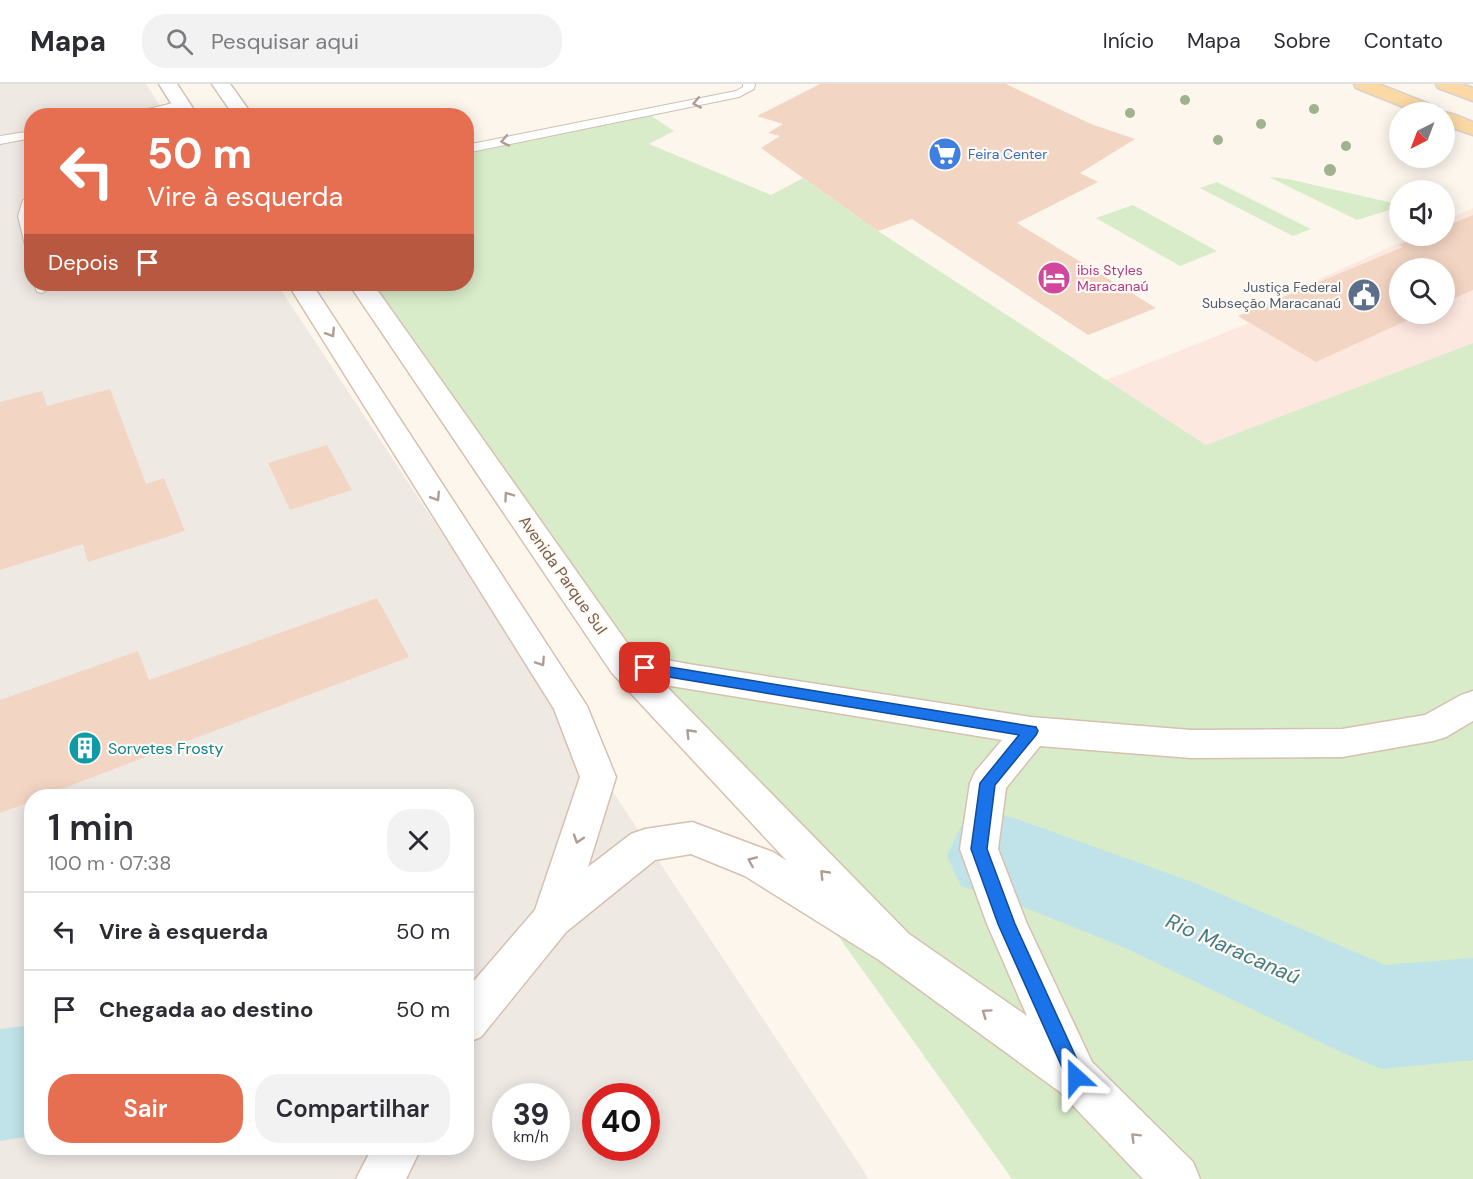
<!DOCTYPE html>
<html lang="pt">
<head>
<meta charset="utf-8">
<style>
	:root { --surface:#fff; --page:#f2f2f3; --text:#2b2b33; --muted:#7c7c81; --line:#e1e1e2; --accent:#e76f51 }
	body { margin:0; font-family:"DM Sans",sans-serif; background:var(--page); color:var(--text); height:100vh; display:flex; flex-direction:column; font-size:22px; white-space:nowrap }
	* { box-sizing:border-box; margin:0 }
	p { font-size:20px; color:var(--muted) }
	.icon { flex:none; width:33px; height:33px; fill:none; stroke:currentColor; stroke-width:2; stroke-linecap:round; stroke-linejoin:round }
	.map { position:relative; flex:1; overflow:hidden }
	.drawer { position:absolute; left:24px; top:705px; width:450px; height:366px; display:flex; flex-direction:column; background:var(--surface); border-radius:24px; box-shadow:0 3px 15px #0003 }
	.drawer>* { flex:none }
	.top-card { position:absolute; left:24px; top:24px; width:450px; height:183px; border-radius:24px; box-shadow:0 3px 15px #0003; background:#e76f51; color:#fff; overflow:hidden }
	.needle { width:39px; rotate:222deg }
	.controls { position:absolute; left:1389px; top:18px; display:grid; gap:12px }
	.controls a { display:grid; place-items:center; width:66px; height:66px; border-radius:50%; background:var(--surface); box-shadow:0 3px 15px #0003; font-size:30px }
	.speed { position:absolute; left:492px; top:999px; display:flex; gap:12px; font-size:30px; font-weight:700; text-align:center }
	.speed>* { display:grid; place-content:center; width:78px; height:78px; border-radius:50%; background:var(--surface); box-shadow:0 3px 15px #0003; line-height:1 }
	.speed small { font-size:15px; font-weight:400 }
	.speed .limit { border:9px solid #d22; background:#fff; color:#111 }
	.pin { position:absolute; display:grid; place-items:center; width:51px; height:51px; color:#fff; margin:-26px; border-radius:12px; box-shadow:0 3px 9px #0006 }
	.me { position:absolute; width:66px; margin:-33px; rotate:336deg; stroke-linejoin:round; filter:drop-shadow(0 0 4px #0008) }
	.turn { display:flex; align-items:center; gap:21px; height:126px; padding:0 24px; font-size:27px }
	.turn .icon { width:78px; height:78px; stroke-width:2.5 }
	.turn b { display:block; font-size:42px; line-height:51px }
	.then { display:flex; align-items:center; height:57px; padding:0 24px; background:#0003; gap:12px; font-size:22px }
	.round { display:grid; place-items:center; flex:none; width:63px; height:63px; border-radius:24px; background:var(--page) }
	.overview { display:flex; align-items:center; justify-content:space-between; height:102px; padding:0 24px }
	h1 { font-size:36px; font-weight:600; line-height:45px }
	.cta { display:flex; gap:12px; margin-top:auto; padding:12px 24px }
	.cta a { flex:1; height:69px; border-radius:24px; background:var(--accent); color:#fff; font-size:24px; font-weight:600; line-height:69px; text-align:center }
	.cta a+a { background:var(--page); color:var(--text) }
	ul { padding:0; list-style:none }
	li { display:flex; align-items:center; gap:18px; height:78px; padding:0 24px; border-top:2px solid var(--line) }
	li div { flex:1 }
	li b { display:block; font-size:22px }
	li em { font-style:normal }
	header { display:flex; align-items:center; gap:36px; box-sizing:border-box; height:84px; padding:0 30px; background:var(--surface); border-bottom:2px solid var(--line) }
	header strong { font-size:28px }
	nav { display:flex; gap:33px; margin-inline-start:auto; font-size:21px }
	.search { width:420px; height:54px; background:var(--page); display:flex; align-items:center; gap:15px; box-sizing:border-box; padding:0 21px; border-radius:24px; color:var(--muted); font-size:22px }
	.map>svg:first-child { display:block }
</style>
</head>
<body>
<header>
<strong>Mapa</strong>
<div class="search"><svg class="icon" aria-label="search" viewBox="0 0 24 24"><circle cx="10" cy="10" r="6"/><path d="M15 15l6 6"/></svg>Pesquisar aqui</div>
<nav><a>Início</a><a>Mapa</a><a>Sobre</a><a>Contato</a></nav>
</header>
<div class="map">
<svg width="1473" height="1095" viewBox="0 0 1473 1095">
	<rect width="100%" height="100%" fill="#fdf6ec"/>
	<path fill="#fde8e0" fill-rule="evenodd" d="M1473,124V259L1206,361L1106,296L1249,239L1238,232L1414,152H1444L1445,137ZM1400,184H1444V230H1400Z"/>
	<path fill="#efe9e4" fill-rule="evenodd" d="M0,0H146L166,31L32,32V200H277L869,1095H0ZM32,712H466V1064H32ZM506,1012H556V1064H506ZM596,1012H646V1064H596Z"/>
	<g fill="#d8ecc9">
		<polygon points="650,31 674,47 649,60 771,111 803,94 878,147 1206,361 1473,259 1473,1095 1012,1095 372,200 466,200 467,70"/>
		<polygon points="1269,93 1288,95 1397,120 1396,124 1357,136"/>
		<polygon points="1217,98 1311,145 1293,152 1200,104"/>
		<polygon points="1133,121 1217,167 1180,182 1096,134"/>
	</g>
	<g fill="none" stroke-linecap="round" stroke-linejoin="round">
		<g fill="#bfe3e8" fill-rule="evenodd">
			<polygon points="996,730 1017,735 1195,799 1385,881 1473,874 1473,976 1382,985 1343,969 1123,863 1006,816 961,802 947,772 961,742"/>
			<polygon points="32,941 32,1052 0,1057 0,945"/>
		</g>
	</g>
	<g fill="#f3d5c3">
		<polygon points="820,0 1006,0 1091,40 1135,55 1080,89 1098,98 1017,139 1156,224 1088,251 912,135 878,147 761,64 780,52 768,49 783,40 757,32"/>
		<polygon points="1473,131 1473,206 1444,219 1444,184 1400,184 1400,230 1421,230 1316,278 1238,232 1403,163 1399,161 1423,152 1444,152 1444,143"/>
		<polygon points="110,305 146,400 164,394 185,447 88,478 83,460 0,486 0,318 42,307 47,322"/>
		<polygon points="327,361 352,406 290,426 268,379"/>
		<polygon points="377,514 409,573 43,712 32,712 32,717 0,729 0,616 138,567 149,596"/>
	</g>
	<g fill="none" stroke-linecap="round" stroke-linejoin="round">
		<g stroke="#d1beb0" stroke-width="2">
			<g id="lane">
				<polygon points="743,0 755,0 754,5 739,13 466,69 466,61 736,7 743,3"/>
				<polygon points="181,17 187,20 185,22 143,32 120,32"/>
				<polygon points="32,47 32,54 0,60 0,52"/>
				<polygon points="32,113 32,165 25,161 18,132 23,116"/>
				<polygon points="34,200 48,200 49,205 42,209 37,208"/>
			</g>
		</g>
		<g stroke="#d6c0b0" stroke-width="3">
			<g id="secondary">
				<polygon points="159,0 177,0 198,32 179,32"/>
				<polygon points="212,0 230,0 253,32 234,32"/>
				<path d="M288,200H312L587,622L616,693L588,783L631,750L645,745L692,738L773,768L787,777L612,589L349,200H373L635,570L688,580L1031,633L1191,646L1342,645L1425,631L1461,611L1473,607V637L1446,653L1433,657L1342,673L1191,674L1040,662L1006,704L998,765L1027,840L1092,978L1193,1078L1200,1095H1143L1060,1008L879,876L745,792L691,770L655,776L566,848L481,953L466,959V906L535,826L580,693L554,625ZM665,601L1002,656L975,688L970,699L960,765L987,840L1027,932L909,850Z"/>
				<polygon points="372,1064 421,1064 406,1095 356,1095"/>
			</g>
		</g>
		<g stroke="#dad1cd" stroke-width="3">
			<g id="primary">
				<polygon points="1354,0 1379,0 1439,24 1442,28 1416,28 1356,4"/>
				<polygon points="1436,0 1462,0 1473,4 1473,17 1438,4"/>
				<path d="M1443,28C1453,29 1463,34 1473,38V51L1444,41V28Z"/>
			</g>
		</g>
		<use href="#lane" fill="#fff" fill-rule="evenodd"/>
		<use href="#secondary" fill="#fff" fill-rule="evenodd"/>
		<use href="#primary" fill="#fbd9a5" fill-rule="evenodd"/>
	</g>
	<g fill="#a0b28e">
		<circle cx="1185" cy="16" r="5"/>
		<circle cx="1314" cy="25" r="5"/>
		<circle cx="1130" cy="29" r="5"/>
		<circle cx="1261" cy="40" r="5"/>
		<circle cx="1218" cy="56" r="5"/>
		<circle cx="1346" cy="62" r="5"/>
		<circle cx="1330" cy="86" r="6"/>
	</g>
	<defs><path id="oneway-chevron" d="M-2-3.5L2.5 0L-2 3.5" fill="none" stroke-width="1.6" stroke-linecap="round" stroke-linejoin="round" transform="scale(1.5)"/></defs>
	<g stroke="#af9d94">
		<use href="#oneway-chevron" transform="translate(697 19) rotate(169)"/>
		<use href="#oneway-chevron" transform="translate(505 57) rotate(169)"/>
		<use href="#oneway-chevron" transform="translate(331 249) rotate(58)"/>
		<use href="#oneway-chevron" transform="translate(508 412) rotate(-125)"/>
		<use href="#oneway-chevron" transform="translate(436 413) rotate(58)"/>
		<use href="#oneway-chevron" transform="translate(541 578) rotate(57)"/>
		<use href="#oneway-chevron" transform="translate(690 649) rotate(-134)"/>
		<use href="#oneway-chevron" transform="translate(578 755) rotate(108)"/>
		<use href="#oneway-chevron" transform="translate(752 777) rotate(-157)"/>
		<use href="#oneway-chevron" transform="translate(824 790) rotate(-134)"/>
		<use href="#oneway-chevron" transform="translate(986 929) rotate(-145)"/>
		<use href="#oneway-chevron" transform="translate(1135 1053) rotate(-135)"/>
	</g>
	<polygon fill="#1a73e8" stroke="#114b97" stroke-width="1.5" points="645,579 1036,643 1038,647 1036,651 995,701 987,765 1015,840 1085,993 1082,999 1076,1002 1069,999 998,840 971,765 980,699 1019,651 645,589 638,584"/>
	<defs>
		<g id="supermarket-disc" transform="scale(1.725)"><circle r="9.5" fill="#3f7fe0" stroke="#fffaf3"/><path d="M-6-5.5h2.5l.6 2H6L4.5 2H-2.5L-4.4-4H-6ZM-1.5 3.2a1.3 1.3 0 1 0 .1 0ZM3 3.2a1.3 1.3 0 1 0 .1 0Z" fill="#fff"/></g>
		<g id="hotel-disc" transform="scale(1.725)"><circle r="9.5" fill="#d1479c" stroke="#fffaf3"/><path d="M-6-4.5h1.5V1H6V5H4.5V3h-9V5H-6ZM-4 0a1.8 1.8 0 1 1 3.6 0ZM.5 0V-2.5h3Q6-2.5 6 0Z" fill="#fff"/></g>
		<g id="civic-disc" transform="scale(1.725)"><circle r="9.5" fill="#5c6f8a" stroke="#fffaf3"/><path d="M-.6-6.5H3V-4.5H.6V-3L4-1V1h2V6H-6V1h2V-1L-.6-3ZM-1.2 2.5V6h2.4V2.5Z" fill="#fff"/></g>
		<g id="building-disc" transform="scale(1.725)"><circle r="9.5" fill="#0f9aa8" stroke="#fffaf3"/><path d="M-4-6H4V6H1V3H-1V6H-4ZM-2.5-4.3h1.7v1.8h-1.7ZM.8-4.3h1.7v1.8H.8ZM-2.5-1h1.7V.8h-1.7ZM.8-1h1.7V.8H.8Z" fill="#fff"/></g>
	</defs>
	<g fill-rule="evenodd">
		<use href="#supermarket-disc" x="945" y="70"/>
		<use href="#hotel-disc" x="1054" y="194"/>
		<use href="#civic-disc" x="1364" y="211"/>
		<use href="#building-disc" x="85" y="664"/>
	</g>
	<g text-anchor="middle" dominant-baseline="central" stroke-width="4.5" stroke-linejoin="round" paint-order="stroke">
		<g font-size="14" fill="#366cbe" stroke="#fffaf3" text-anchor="start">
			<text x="968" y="70">Feira Center</text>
		</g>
		<g font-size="14" fill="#b23c85" stroke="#fffaf3" text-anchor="start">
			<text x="1077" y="186">ibis Styles<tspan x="1077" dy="16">Maracanaú</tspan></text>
		</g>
		<g font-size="14" fill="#4e5e75" stroke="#fffaf3" text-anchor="end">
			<text x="1341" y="203">Justiça Federal<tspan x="1341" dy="16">Subseção Maracanaú</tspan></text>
		</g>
		<g font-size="16" fill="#7a5c4d" stroke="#fffaf3">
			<text transform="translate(563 491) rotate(55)">Avenida Parque Sul</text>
		</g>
		<g font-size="16" fill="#0d838f" stroke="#fffaf3" text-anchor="start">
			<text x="108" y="664">Sorvetes Frosty</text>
		</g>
		<g font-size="21" font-style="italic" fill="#437c86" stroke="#fffaf3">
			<text transform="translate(1233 865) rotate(24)">Rio Maracanaú</text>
		</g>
	</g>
</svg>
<div class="controls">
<a><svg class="needle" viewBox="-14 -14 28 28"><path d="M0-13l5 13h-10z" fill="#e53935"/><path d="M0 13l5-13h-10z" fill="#7c7c81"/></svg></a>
<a><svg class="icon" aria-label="sound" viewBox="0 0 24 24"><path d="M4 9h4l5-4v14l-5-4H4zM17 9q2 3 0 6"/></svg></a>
<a><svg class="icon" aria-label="search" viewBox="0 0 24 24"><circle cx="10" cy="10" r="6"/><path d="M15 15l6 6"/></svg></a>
</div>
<div class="speed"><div>39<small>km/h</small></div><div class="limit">40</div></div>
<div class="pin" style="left:645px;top:584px;background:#d93025"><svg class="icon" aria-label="arrive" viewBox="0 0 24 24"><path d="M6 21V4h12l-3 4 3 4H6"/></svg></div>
<svg class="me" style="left:1076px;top:993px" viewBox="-20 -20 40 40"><path d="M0-17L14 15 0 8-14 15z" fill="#1a73e8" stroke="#fff" stroke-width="4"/></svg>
<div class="top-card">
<div class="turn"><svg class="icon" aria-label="left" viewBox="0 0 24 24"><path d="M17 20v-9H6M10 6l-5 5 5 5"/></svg><div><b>50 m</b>Vire à esquerda</div></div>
<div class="then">Depois<svg class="icon" aria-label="arrive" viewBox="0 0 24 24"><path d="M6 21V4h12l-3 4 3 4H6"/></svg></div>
</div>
<section class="drawer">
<div class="overview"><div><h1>1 min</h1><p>100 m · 07:38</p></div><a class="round"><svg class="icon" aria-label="close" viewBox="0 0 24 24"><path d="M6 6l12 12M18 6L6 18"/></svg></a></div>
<ul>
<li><svg class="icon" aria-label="left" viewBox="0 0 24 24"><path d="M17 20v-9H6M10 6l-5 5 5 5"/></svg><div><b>Vire à esquerda</b></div><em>50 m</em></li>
<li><svg class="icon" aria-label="arrive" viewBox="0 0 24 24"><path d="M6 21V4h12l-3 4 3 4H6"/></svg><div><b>Chegada ao destino</b></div><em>50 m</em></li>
</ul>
<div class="cta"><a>Sair</a><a>Compartilhar</a></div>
</section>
</div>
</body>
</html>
